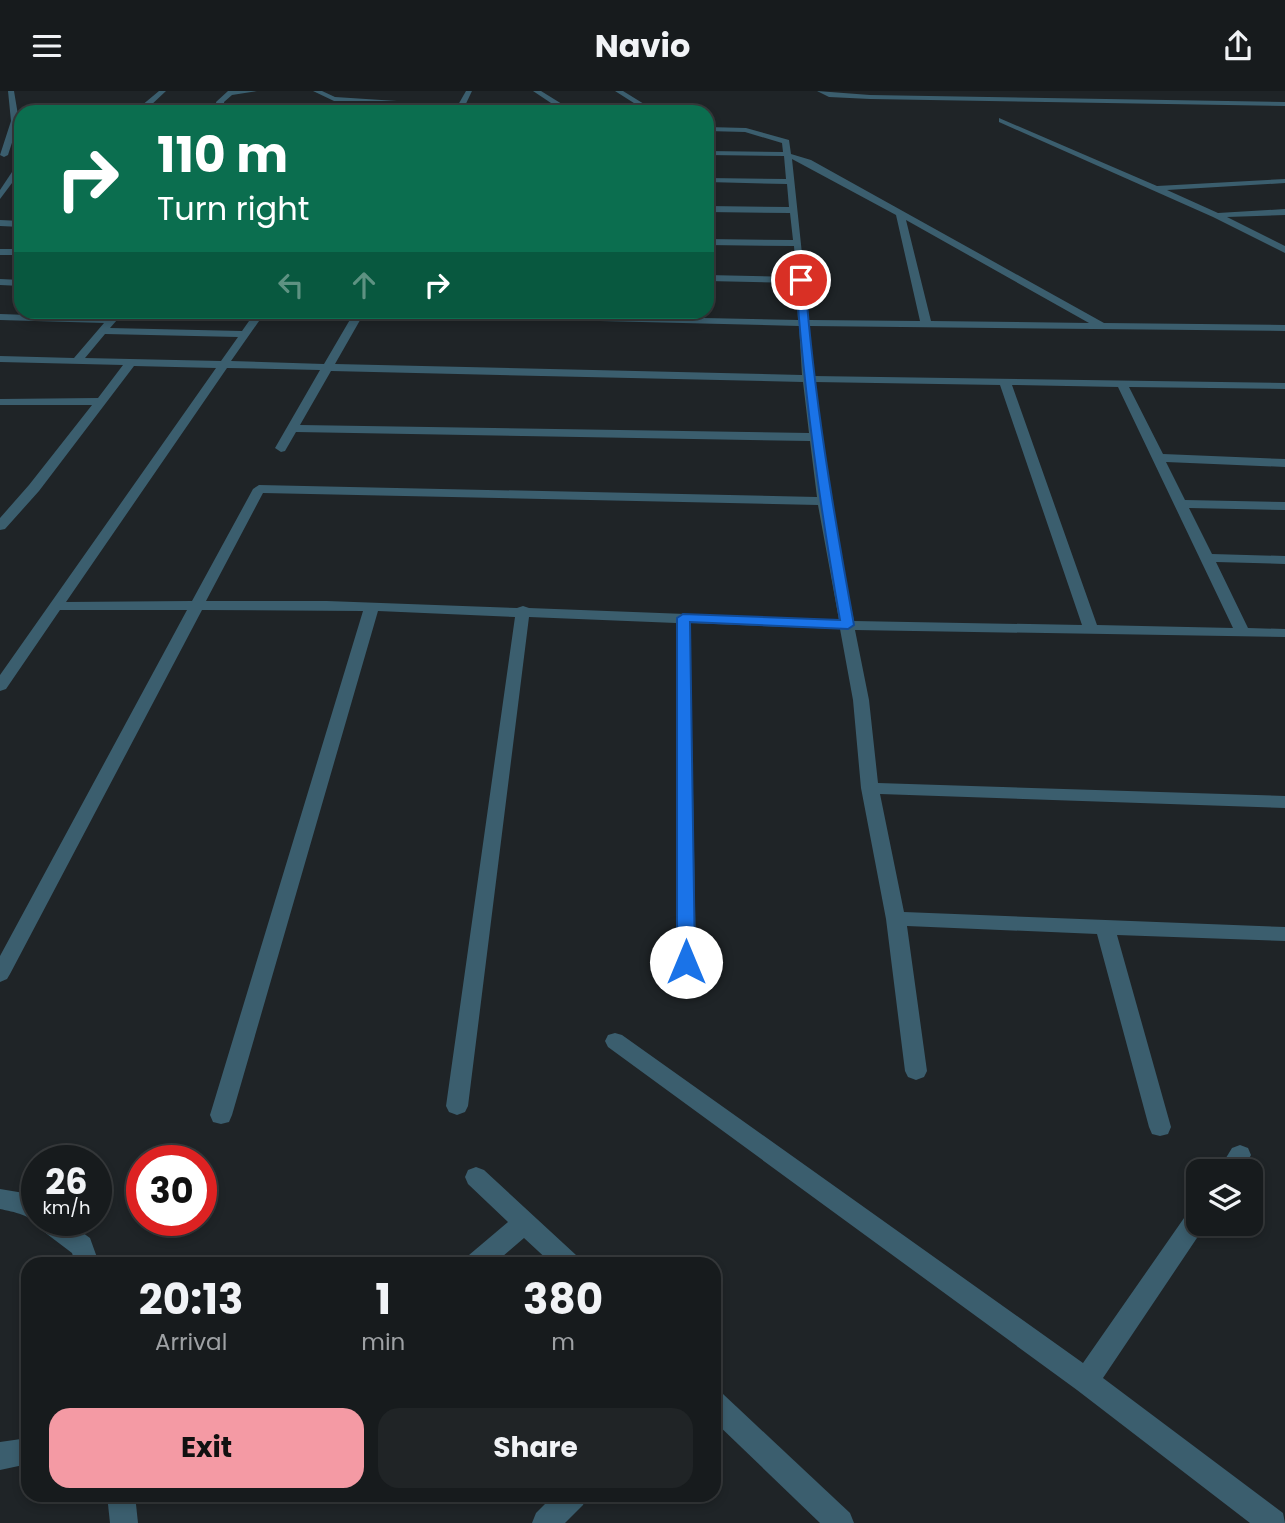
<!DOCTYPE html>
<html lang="en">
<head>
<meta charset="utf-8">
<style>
	:root { --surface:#171b1d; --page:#202426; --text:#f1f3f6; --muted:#9ea1a4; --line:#36393b; --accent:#f49aa4 }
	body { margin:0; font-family:Poppins,sans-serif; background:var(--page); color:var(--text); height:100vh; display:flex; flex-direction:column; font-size:26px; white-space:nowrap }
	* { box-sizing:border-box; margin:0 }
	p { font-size:23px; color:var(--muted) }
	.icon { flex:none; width:38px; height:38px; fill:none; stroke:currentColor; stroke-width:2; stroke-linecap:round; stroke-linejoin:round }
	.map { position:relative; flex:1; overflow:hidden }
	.sheet { position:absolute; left:21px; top:1166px; width:700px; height:245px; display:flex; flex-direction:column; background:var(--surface); border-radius:21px; box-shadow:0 4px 10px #0003,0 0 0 2px var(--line) }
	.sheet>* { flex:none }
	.banner { position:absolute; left:14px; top:14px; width:700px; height:214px; border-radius:21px; box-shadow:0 4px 10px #0003,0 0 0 2px var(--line); background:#0b6e4f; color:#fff; overflow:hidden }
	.controls { position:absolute; left:1186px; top:1068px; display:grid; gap:14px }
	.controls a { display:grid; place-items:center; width:77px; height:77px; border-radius:14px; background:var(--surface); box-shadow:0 4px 10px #0003,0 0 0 2px var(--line); font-size:35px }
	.speed { position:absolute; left:21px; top:1054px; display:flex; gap:14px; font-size:35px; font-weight:700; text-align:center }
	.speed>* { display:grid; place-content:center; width:91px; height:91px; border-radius:50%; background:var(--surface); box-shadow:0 4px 10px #0003,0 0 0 2px var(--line); line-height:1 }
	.speed small { font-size:18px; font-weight:400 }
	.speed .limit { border:10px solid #d22; background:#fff; color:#111 }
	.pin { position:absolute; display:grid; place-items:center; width:60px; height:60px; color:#fff; margin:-30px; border:4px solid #fff; border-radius:50%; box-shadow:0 2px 7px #0007 }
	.me { position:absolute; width:77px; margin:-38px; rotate:0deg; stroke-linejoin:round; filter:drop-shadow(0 0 5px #0008) }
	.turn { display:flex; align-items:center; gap:24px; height:147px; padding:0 28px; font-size:32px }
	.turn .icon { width:91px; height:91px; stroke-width:2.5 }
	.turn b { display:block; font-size:49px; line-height:60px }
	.lanes { display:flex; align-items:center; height:66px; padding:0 28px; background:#0003; justify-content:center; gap:35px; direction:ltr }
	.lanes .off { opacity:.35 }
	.eta { display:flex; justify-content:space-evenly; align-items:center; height:119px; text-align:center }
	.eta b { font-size:42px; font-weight:700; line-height:49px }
	.primary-button { display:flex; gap:14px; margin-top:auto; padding:14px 28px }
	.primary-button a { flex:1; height:80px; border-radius:21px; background:var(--accent); color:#111; font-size:28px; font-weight:700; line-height:80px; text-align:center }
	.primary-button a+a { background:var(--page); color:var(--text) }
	header { display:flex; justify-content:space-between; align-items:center; height:91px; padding:0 28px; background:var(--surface); font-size:32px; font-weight:700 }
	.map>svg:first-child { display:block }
</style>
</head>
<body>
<header><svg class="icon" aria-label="menu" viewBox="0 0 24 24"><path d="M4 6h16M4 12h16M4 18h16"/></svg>Navio<svg class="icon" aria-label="share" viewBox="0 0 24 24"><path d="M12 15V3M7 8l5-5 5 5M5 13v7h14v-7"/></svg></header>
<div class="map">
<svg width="1285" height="1432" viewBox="0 0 1285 1432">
	<rect width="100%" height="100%" fill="#1f2427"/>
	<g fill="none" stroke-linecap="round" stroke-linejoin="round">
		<g fill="#3b5e6e" fill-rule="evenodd">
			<polygon points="8,0 14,0 19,30 8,64 4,66 0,64 11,30"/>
			<polygon points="159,0 166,0 149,16 217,17 216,11 228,0 257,0 232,4 224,11 225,21 135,21 42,16 141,15"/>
			<polygon points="313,0 322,0 335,6 397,10 334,10"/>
			<polygon points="466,0 472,0 462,21 454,21"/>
			<polygon points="533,0 541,0 570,18 563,20"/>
			<polygon points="615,0 623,0 657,21 648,21"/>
			<polygon points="817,0 870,4 1285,11 1285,15 870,8 829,6"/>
			<polygon points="999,27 1157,95 1285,88 1285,92 1167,99 1218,122 1285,118 1285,124 1227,126 1285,155 1285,162 1213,126 999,31"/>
			<path d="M707,36L746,37L789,49L791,63L811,69L1104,232L1285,234V240L809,235L813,285L1285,292V298L1129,296L1163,363L1285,368V376L1166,371L1185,409L1285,411V419L1189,417L1212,463L1285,465V473L1216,471L1248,537L1285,538V546L855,539L869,609L878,692L1285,705V717L880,703L904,821L1285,836V850L1117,844L1171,1036L1168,1043L1160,1045L1152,1043L1149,1036L1097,843L907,835L927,980L924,986L916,989L908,986L905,980L886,828L861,697L853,609L840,538L690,532L696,871L693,876L686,878L679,876L676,871V532L529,526L468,1015L465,1021L457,1024L449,1021L446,1015L515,526L378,520L232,1024L229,1031L221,1033L213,1031L210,1024L363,520L202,519L10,883L7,888L0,891V865L187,519H60L6,598L0,600V584L216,277L134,275L39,400L5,438L0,439V427L29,394L92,314H0V308L98,307L123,274L0,271V265L74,267L104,232L0,229V223L116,227L117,229L110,237L242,240L256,220H266L231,270L324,273L355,220L798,229L796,192L707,190V184L796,186L794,155L707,154V148L793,149L790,122L707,121V115L789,116L787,93L707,91V87L786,88L784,65L707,64V60L783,61L782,52L745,41L707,40ZM792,68L896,124L920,230L809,229ZM906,129L1089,232L931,230ZM363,224L799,235L802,284L335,273ZM105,243L238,246L221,270L85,267ZM227,277L320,279L275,357L281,361L285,360L296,341L810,350L817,406L259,394L253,398L192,510L66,511ZM331,280L803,291L809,342L300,334ZM814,291L1000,294L1082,534L854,530L830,410ZM1012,294L1118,296L1233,537L1097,534ZM263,402L818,414L839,529L529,517L523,515L517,517L327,510H206Z"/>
			<polygon points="16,75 21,75 21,80 0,108 0,99"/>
			<polygon points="0,129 21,130 21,136 0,135"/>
			<rect x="0" y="158" width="21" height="6"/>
			<polygon points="0,188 21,189 21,195 0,194"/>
			<polygon points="615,942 622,944 1083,1272 1191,1117 1199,1114 1199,1132 1207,1132 1103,1287 1283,1422 1285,1432 1250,1432 1077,1299 608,956 605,950 608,944"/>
			<polygon points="1240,1054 1248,1057 1251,1064 1242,1080 1218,1080 1232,1057"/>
			<polygon points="476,1076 484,1079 576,1164 579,1172 551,1172 524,1147 495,1172 466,1172 469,1164 508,1131 468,1093 465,1086 468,1079"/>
			<path d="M0,1098L24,1102L37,1108V1129H65L90,1147L99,1172H75L72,1162L39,1137C32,1124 14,1121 0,1118Z"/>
			<polygon points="714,1299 723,1303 850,1422 854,1432 820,1432 714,1330"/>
			<polygon points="28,1347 28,1373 0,1379 0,1351"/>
			<polygon points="107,1404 135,1404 138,1432 110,1432"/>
			<polygon points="554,1404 587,1404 583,1414 565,1432 532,1432 536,1422"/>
		</g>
	</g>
	<path fill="#1a73e8" stroke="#114b97" stroke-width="2" d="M801,186L805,189C814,306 833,419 854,534L848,538L690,531L695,871L686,878L677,871V527L683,523L840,529C820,416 804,304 796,189Z"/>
</svg>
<div class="controls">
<a><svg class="icon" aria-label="layers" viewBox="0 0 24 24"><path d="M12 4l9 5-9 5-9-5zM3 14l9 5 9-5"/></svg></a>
</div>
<div class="speed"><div>26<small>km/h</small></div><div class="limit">30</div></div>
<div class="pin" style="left:801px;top:189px;background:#d93025"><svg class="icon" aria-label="arrive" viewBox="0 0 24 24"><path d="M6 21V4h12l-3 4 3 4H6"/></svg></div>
<svg class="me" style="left:686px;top:871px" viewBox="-20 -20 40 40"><circle r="19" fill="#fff"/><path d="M0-13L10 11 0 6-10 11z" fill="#1a73e8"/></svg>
<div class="banner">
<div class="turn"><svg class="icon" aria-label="right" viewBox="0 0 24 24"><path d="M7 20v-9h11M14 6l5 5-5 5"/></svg><div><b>110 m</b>Turn right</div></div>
<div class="lanes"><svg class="icon off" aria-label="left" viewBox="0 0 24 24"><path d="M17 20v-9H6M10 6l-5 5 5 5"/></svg><svg class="icon off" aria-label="ahead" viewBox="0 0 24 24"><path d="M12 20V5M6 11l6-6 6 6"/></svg><svg class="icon" aria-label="right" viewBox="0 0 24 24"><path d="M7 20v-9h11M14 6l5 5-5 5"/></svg></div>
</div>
<section class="sheet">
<div class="eta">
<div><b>20:13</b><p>Arrival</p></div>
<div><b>1</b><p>min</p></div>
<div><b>380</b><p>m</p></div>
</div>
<div class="primary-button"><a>Exit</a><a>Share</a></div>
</section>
</div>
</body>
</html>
